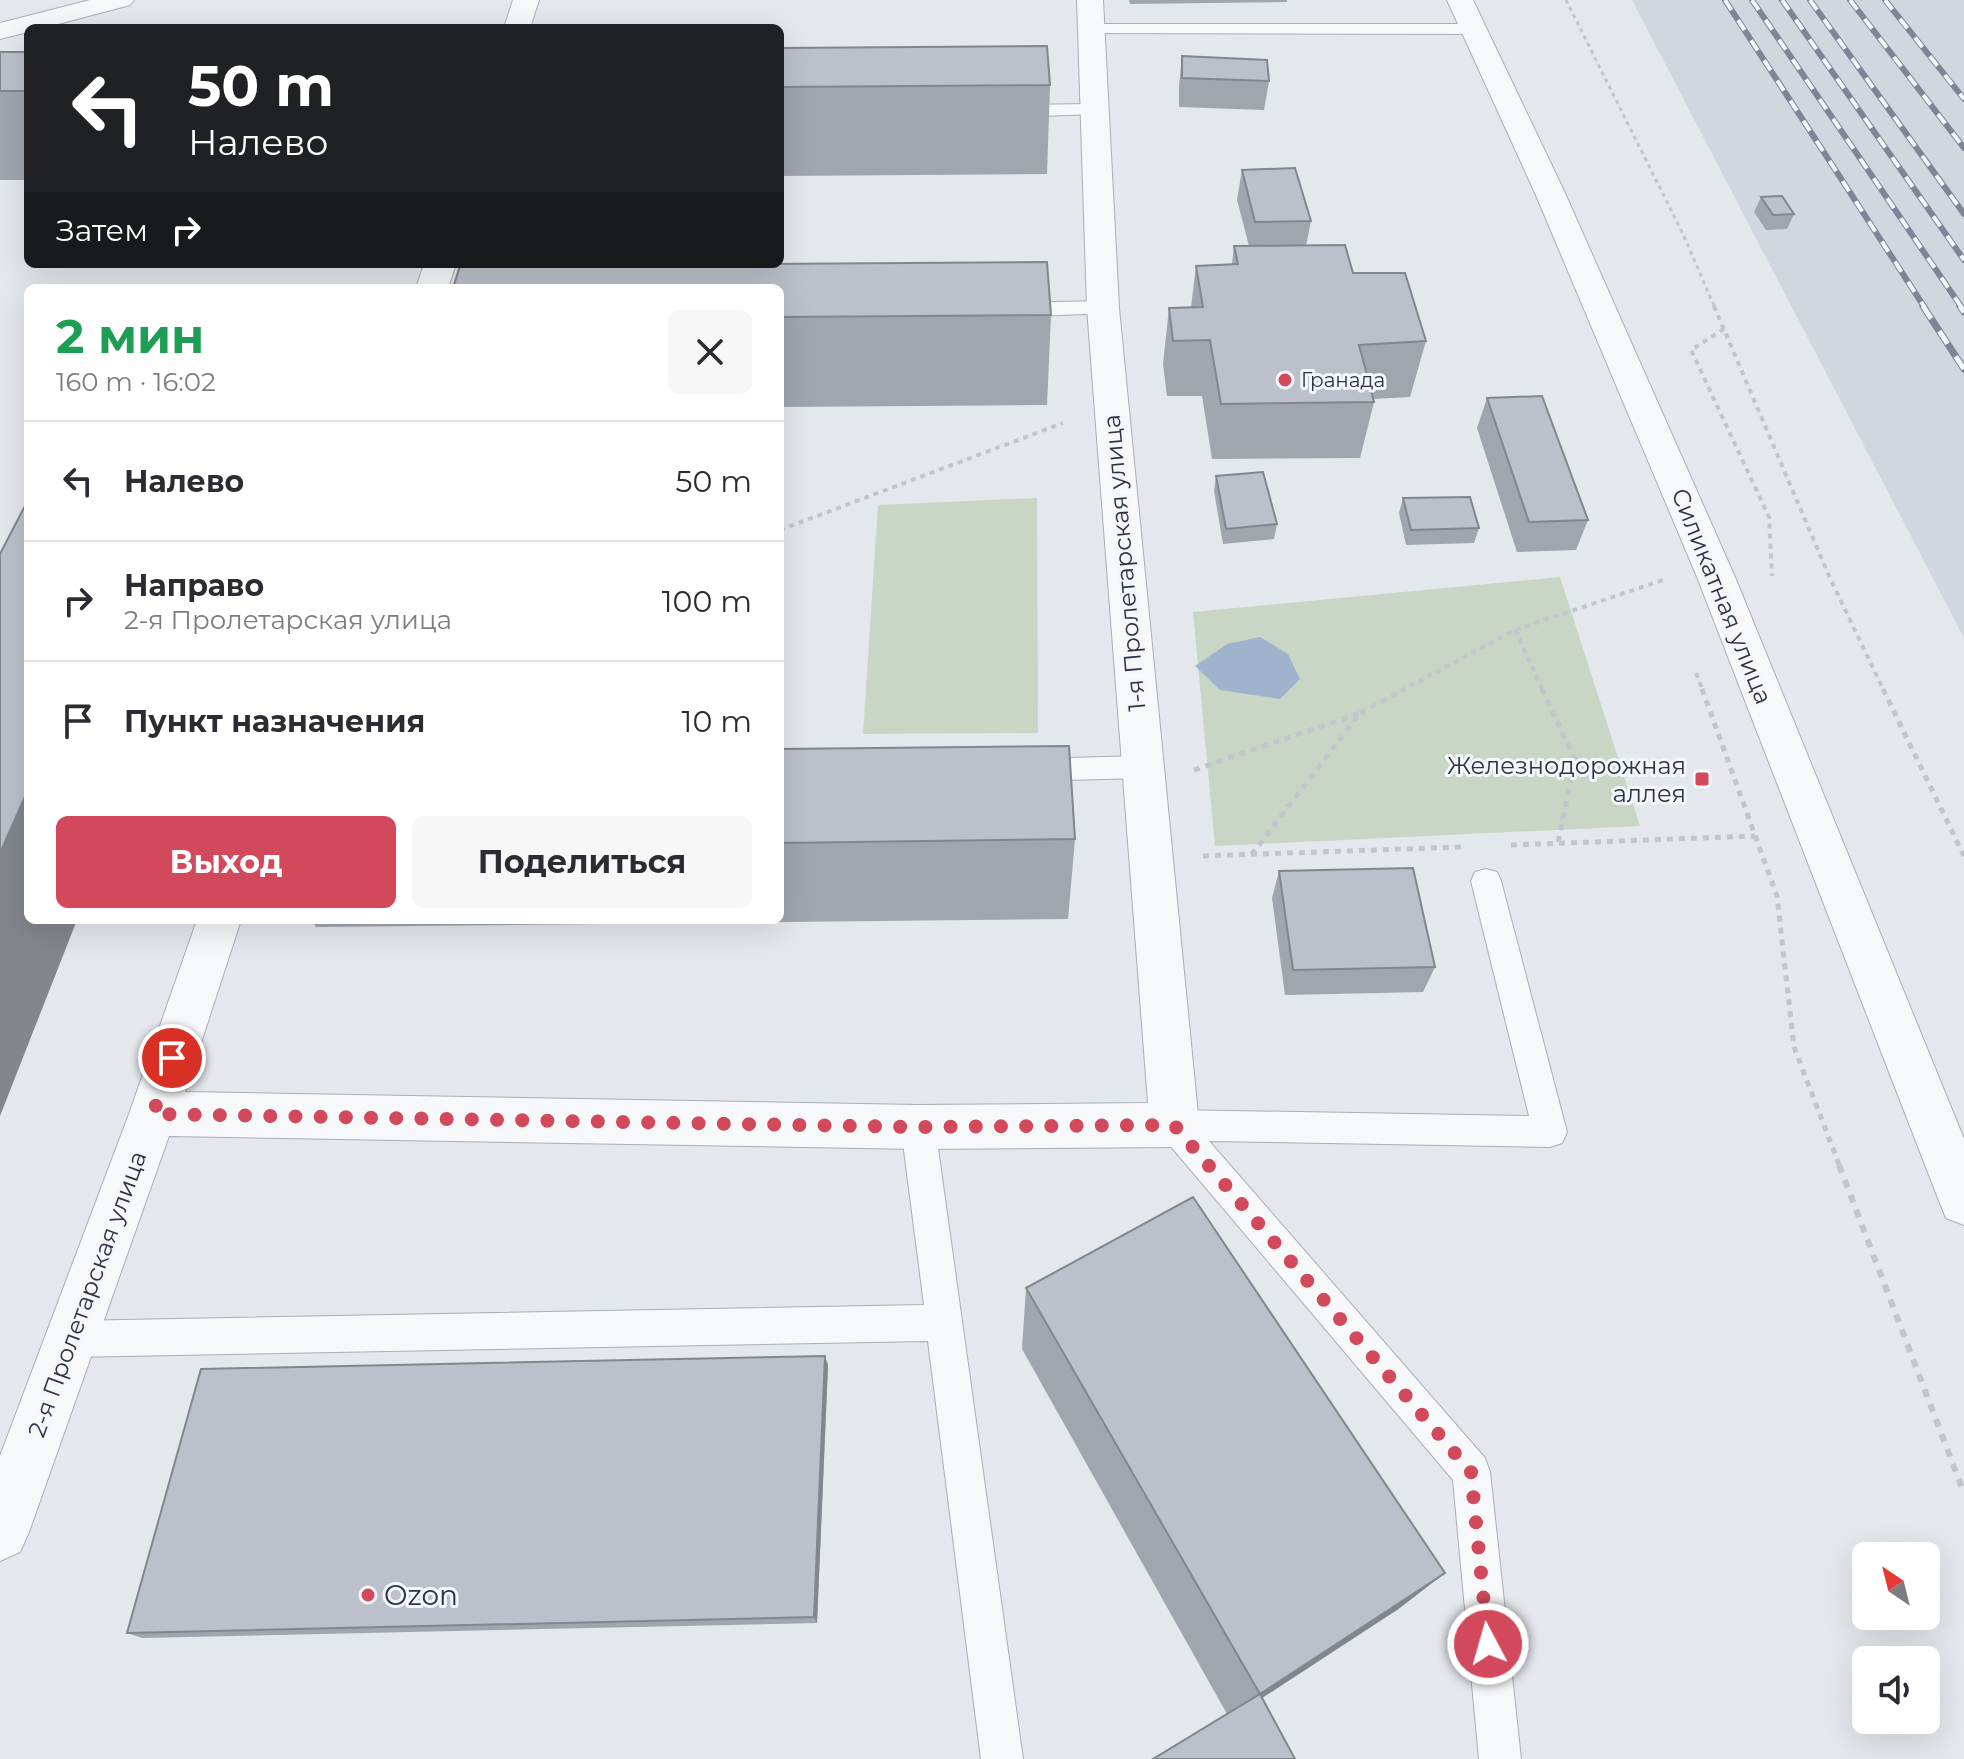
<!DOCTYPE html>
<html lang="ru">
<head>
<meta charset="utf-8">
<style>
	:root { --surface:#fff; --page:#f7f7f7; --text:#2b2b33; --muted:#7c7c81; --line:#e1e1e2; --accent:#d1495b }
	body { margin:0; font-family:Montserrat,sans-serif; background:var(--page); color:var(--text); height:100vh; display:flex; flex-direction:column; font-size:30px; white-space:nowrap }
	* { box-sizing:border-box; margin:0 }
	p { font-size:26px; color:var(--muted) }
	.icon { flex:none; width:44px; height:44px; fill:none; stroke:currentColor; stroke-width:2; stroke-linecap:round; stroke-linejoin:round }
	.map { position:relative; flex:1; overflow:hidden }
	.side { position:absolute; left:24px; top:284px; width:760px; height:640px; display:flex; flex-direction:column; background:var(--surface); border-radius:12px; box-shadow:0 8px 32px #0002 }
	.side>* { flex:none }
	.top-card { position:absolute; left:24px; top:24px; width:760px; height:244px; border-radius:12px; box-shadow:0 8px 32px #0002; background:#202124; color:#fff; overflow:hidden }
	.needle { width:52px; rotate:325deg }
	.controls { position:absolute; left:1852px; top:1542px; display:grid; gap:16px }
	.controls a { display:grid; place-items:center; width:88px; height:88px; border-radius:12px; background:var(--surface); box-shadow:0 8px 32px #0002; font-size:40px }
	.pin { position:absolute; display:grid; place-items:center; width:68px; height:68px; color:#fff; margin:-34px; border:4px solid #fff; border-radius:50%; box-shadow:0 2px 8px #0007 }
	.me { position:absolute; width:88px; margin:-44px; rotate:354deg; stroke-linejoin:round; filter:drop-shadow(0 0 6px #0008) }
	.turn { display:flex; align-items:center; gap:28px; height:168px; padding:0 32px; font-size:36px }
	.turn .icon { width:104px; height:104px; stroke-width:2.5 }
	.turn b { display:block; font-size:56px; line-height:68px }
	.then { display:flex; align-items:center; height:76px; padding:0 32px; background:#0003; gap:16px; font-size:30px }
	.round { display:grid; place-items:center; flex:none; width:84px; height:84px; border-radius:12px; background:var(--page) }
	.head { display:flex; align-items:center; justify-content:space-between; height:136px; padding:0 32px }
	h1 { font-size:48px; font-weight:700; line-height:60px; color:#1e9e55 }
	.button { display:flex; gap:16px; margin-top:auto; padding:16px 32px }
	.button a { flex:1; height:92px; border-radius:12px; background:var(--accent); color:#fff; font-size:32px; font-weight:700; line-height:92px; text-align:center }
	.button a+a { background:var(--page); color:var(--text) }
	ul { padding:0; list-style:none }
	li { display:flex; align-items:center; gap:24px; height:120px; padding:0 32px; border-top:2px solid var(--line) }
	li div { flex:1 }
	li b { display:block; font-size:30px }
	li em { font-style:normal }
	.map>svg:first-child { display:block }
</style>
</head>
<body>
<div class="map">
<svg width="1964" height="1759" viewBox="0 0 1964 1759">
	<rect width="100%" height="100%" fill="#e4e7ec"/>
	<polygon fill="#d2d6de" points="1632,0 1964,0 1964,638"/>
	<g fill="#c9d6c5">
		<polygon points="1037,498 1038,733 863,734 878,505"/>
		<polygon points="1560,577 1640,826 1215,846 1193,612"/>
	</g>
	<polygon fill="#9fb4cc" points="1260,637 1288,654 1300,679 1280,699 1220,690 1195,666 1227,644"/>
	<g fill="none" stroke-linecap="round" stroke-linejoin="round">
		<g stroke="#a9aeb7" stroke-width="2">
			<g id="service">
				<polygon points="1092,24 1474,24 1483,29 1474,34 1086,33 1083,29"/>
				<polygon points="1092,104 1102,110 1099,114 1010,117 1000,111 1010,105"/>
				<polygon points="1103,301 1114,308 1111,313 1010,317 999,310 1010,303"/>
				<polygon points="1141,756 1151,759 1155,767 1151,775 1141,778 1030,781 1020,778 1016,770 1020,762 1030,759"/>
				<polygon points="1486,869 1497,872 1501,881 1567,1132 1562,1143 1550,1147 1209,1141 1485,1458 1490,1472 1521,1759 1479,1759 1453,1480 1162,1136 1157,1125 1162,1114 1174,1110 1529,1116 1471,881 1475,872"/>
				<polygon points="918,1112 930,1116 935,1127 1023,1759 981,1759 928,1341 70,1357 57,1352 52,1339 57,1326 70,1321 924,1305 901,1127 906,1116"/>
			</g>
		</g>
		<g stroke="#a9aeb7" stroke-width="2">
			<g id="minor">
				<polygon points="90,0 134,0 130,5 43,28 28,28 28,32 0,39 0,23"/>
				<polygon points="513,0 539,0 530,28 504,28"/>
				<polygon points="1077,0 1103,0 1119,308 1199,1125 1191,1141 1174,1147 918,1149 169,1136 29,1532 20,1552 0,1561 0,1456 129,1114 197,920 241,920 185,1092 918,1105 1148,1103 1087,308"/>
				<polygon points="424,264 456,264 448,288 416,288"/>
			</g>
		</g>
		<g stroke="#a9aeb7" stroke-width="2">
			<polygon id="tertiary" points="1447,0 1473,0 1565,193 1735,577 1964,1139 1964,1225 1946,1218 1939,1201 1697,577 1535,193"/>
		</g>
		<polyline stroke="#c2c5cb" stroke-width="3" stroke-dasharray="4 4" stroke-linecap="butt" points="1566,0 1683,234 1715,308"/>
		<g stroke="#c2c5cb" stroke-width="4" stroke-dasharray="5 5" stroke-linecap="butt">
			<polyline points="1714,306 1829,576 1884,691"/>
			<polyline points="1724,329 1691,350 1769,517 1772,576"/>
			<polyline points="780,530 1063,423"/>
			<polyline points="1515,630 1543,691"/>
			<polyline points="1696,673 1703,691"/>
			<polyline points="1401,691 1515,630 1663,580"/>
		</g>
		<g stroke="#c2c5cb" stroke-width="5" stroke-dasharray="6 6" stroke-linecap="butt">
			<polyline points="1542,689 1575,760 1558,843"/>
			<polyline points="1702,689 1777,896 1794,1047 1840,1167"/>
			<polyline points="1883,689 1964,856"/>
			<polyline points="1360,713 1405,689"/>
			<polyline points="1194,770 1360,713 1252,854"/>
			<polyline points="1511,845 1755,836"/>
			<polyline points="1203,856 1461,847"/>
		</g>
		<polyline stroke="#c2c5cb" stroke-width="6" stroke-dasharray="8 8" stroke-linecap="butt" points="1839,1165 1964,1493"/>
		<use href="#service" fill="#f7f8fa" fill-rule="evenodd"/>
		<use href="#minor" fill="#f7f8fa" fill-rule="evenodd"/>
		<use href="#tertiary" fill="#f7f8fa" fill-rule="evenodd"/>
		<g stroke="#7d8696" stroke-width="6">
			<g id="rail-far1">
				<polyline points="1725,0 1925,308"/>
				<polyline points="1752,0 1962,308"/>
				<polyline points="1782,0 1964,260"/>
				<polyline points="1810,0 1964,214"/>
				<polyline points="1850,0 1964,148"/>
				<polyline points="1885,0 1964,99"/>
			</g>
		</g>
		<g stroke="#7d8696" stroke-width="7">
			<g id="rail">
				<polyline points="1923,306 1964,369"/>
				<polyline points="1960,306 1964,312"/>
			</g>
		</g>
		<use href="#rail-far1" stroke="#f4f6f9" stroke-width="4" stroke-dasharray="12" stroke-linecap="butt"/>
		<use href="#rail" stroke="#f4f6f9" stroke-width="5" stroke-dasharray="15" stroke-linecap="butt"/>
	</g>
	<g fill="#a1a5ae">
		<polygon points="1129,0 1287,0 1287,2 1130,4"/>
		<polygon points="780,48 1050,85 1047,174 780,176"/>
		<rect x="0" y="52" width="28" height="128"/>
		<polygon points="1182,56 1269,81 1264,110 1179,107 1179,86"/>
		<polygon points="1242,170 1311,221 1306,246 1353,273 1426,341 1410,397 1373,399 1374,402 1360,458 1212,459 1202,396 1167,396 1163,364 1169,308 1191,307 1196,266 1232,264 1234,246 1249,246 1237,200"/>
		<polygon points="1761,197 1794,214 1787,229 1766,230 1754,212"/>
		<polygon points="780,288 1051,315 1047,405 780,407"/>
		<polygon points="1487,398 1588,520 1576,550 1517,552 1477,428"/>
		<polygon points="1216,476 1277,524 1274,539 1223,544 1214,491"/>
		<polygon points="1403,498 1479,528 1474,543 1406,545 1399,513"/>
		<polygon points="780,749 1075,839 1068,919 316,927 311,920 780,920"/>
		<polygon points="1279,871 1435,967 1423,992 1285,995 1272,898"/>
		<polygon points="1026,1288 1445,1573 1397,1610 1227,1714 1022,1349"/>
		<polygon points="828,1365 817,1623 142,1638 127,1633"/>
	</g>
	<g fill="#83868d">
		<polygon points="28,790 28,920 77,920 0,1116 0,853"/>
		<polygon points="825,1356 828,1365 817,1623 814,1617"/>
		<polygon points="1445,1573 1397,1610 1230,1719 1260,1694"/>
	</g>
	<g fill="#bbc0ca" stroke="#83868d" stroke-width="2">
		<polygon points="1047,46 1050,85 780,87 780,48"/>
		<rect x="0" y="52" width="28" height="39"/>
		<polygon points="1182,56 1267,60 1269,81 1182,78"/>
		<polygon points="1295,168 1311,221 1255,222 1242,170"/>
		<polygon points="1782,196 1794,214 1773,215 1761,197"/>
		<polygon points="1345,245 1353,273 1405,273 1426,341 1359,345 1374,402 1221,404 1210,340 1173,341 1169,308 1203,307 1196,266 1238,264 1234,246"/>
		<polygon points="1047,262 1051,315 780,317 780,288 453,288 460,266"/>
		<polygon points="1542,396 1588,520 1529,522 1487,398"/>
		<polygon points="1263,472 1277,524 1226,529 1216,476"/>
		<polygon points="1470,497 1479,528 1411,530 1403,498"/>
		<polygon points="28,500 28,790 0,853 0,554"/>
		<polygon points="1069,746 1075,839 780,843 780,749"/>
		<polygon points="1413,868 1435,967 1293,970 1279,871"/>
		<polygon points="1193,1197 1445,1573 1260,1694 1026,1288"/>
		<polygon points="825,1356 814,1617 127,1633 201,1369"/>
		<polygon points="1260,1694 1295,1759 1153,1759"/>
	</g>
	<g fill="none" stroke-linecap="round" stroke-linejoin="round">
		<polyline stroke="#d1495b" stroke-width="14" stroke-dasharray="0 25.2" points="172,1058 153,1114 918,1127 1174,1125 1471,1472 1488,1644"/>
	</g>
	<g fill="#d1495b" stroke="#f4f6f9" stroke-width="3">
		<circle cx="1285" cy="380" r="8"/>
		<rect x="1694" y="771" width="16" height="16" rx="4"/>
		<circle cx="368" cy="1595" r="8"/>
	</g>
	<g text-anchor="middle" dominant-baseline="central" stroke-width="6" stroke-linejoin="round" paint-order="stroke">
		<g font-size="20" fill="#2b3445" stroke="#f4f6f9" text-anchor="start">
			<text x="1301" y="380">Гранада</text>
		</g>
		<g font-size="24" fill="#2b3445" stroke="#f4f6f9">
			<text transform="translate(1124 563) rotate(-95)">1-я Пролетарская улица</text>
			<text transform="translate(1722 596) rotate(68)">Силикатная улица</text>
			<text transform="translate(87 1294) rotate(-70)">2-я Пролетарская улица</text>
		</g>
		<g font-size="24" fill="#2b3445" stroke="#f4f6f9" text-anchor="end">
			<text x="1686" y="765">Железнодорожная<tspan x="1686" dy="28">аллея</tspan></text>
		</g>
		<g font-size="28" fill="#2b3445" stroke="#f4f6f9" text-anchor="start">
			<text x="384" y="1595">Ozon</text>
		</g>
	</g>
</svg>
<div class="controls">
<a><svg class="needle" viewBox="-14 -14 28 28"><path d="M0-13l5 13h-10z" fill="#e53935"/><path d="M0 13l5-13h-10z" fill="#7c7c81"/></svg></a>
<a><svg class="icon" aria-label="sound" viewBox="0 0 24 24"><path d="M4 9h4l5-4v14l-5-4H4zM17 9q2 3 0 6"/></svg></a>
</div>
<div class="pin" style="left:172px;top:1058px;background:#d93025"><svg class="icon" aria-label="arrive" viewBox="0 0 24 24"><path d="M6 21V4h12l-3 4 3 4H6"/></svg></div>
<svg class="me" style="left:1488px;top:1644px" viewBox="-20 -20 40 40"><circle r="17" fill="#d1495b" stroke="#fff" stroke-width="3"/><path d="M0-11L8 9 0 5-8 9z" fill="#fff"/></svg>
<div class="top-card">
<div class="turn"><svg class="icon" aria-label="left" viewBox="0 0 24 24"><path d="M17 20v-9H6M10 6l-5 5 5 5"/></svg><div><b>50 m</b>Налево</div></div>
<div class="then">Затем<svg class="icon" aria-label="right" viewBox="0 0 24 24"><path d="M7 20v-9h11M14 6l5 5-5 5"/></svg></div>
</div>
<section class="side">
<div class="head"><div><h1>2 мин</h1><p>160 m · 16:02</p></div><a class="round"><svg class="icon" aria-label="close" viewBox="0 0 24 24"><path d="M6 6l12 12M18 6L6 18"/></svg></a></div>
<ul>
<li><svg class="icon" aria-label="left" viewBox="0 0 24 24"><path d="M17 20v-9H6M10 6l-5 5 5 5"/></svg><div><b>Налево</b></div><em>50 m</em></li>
<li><svg class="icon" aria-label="right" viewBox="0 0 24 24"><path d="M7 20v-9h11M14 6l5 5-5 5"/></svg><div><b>Направо</b><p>2-я Пролетарская улица</p></div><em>100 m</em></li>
<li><svg class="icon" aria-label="arrive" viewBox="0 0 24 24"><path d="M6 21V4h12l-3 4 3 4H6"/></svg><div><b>Пункт назначения</b></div><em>10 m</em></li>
</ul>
<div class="button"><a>Выход</a><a>Поделиться</a></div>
</section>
</div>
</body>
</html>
